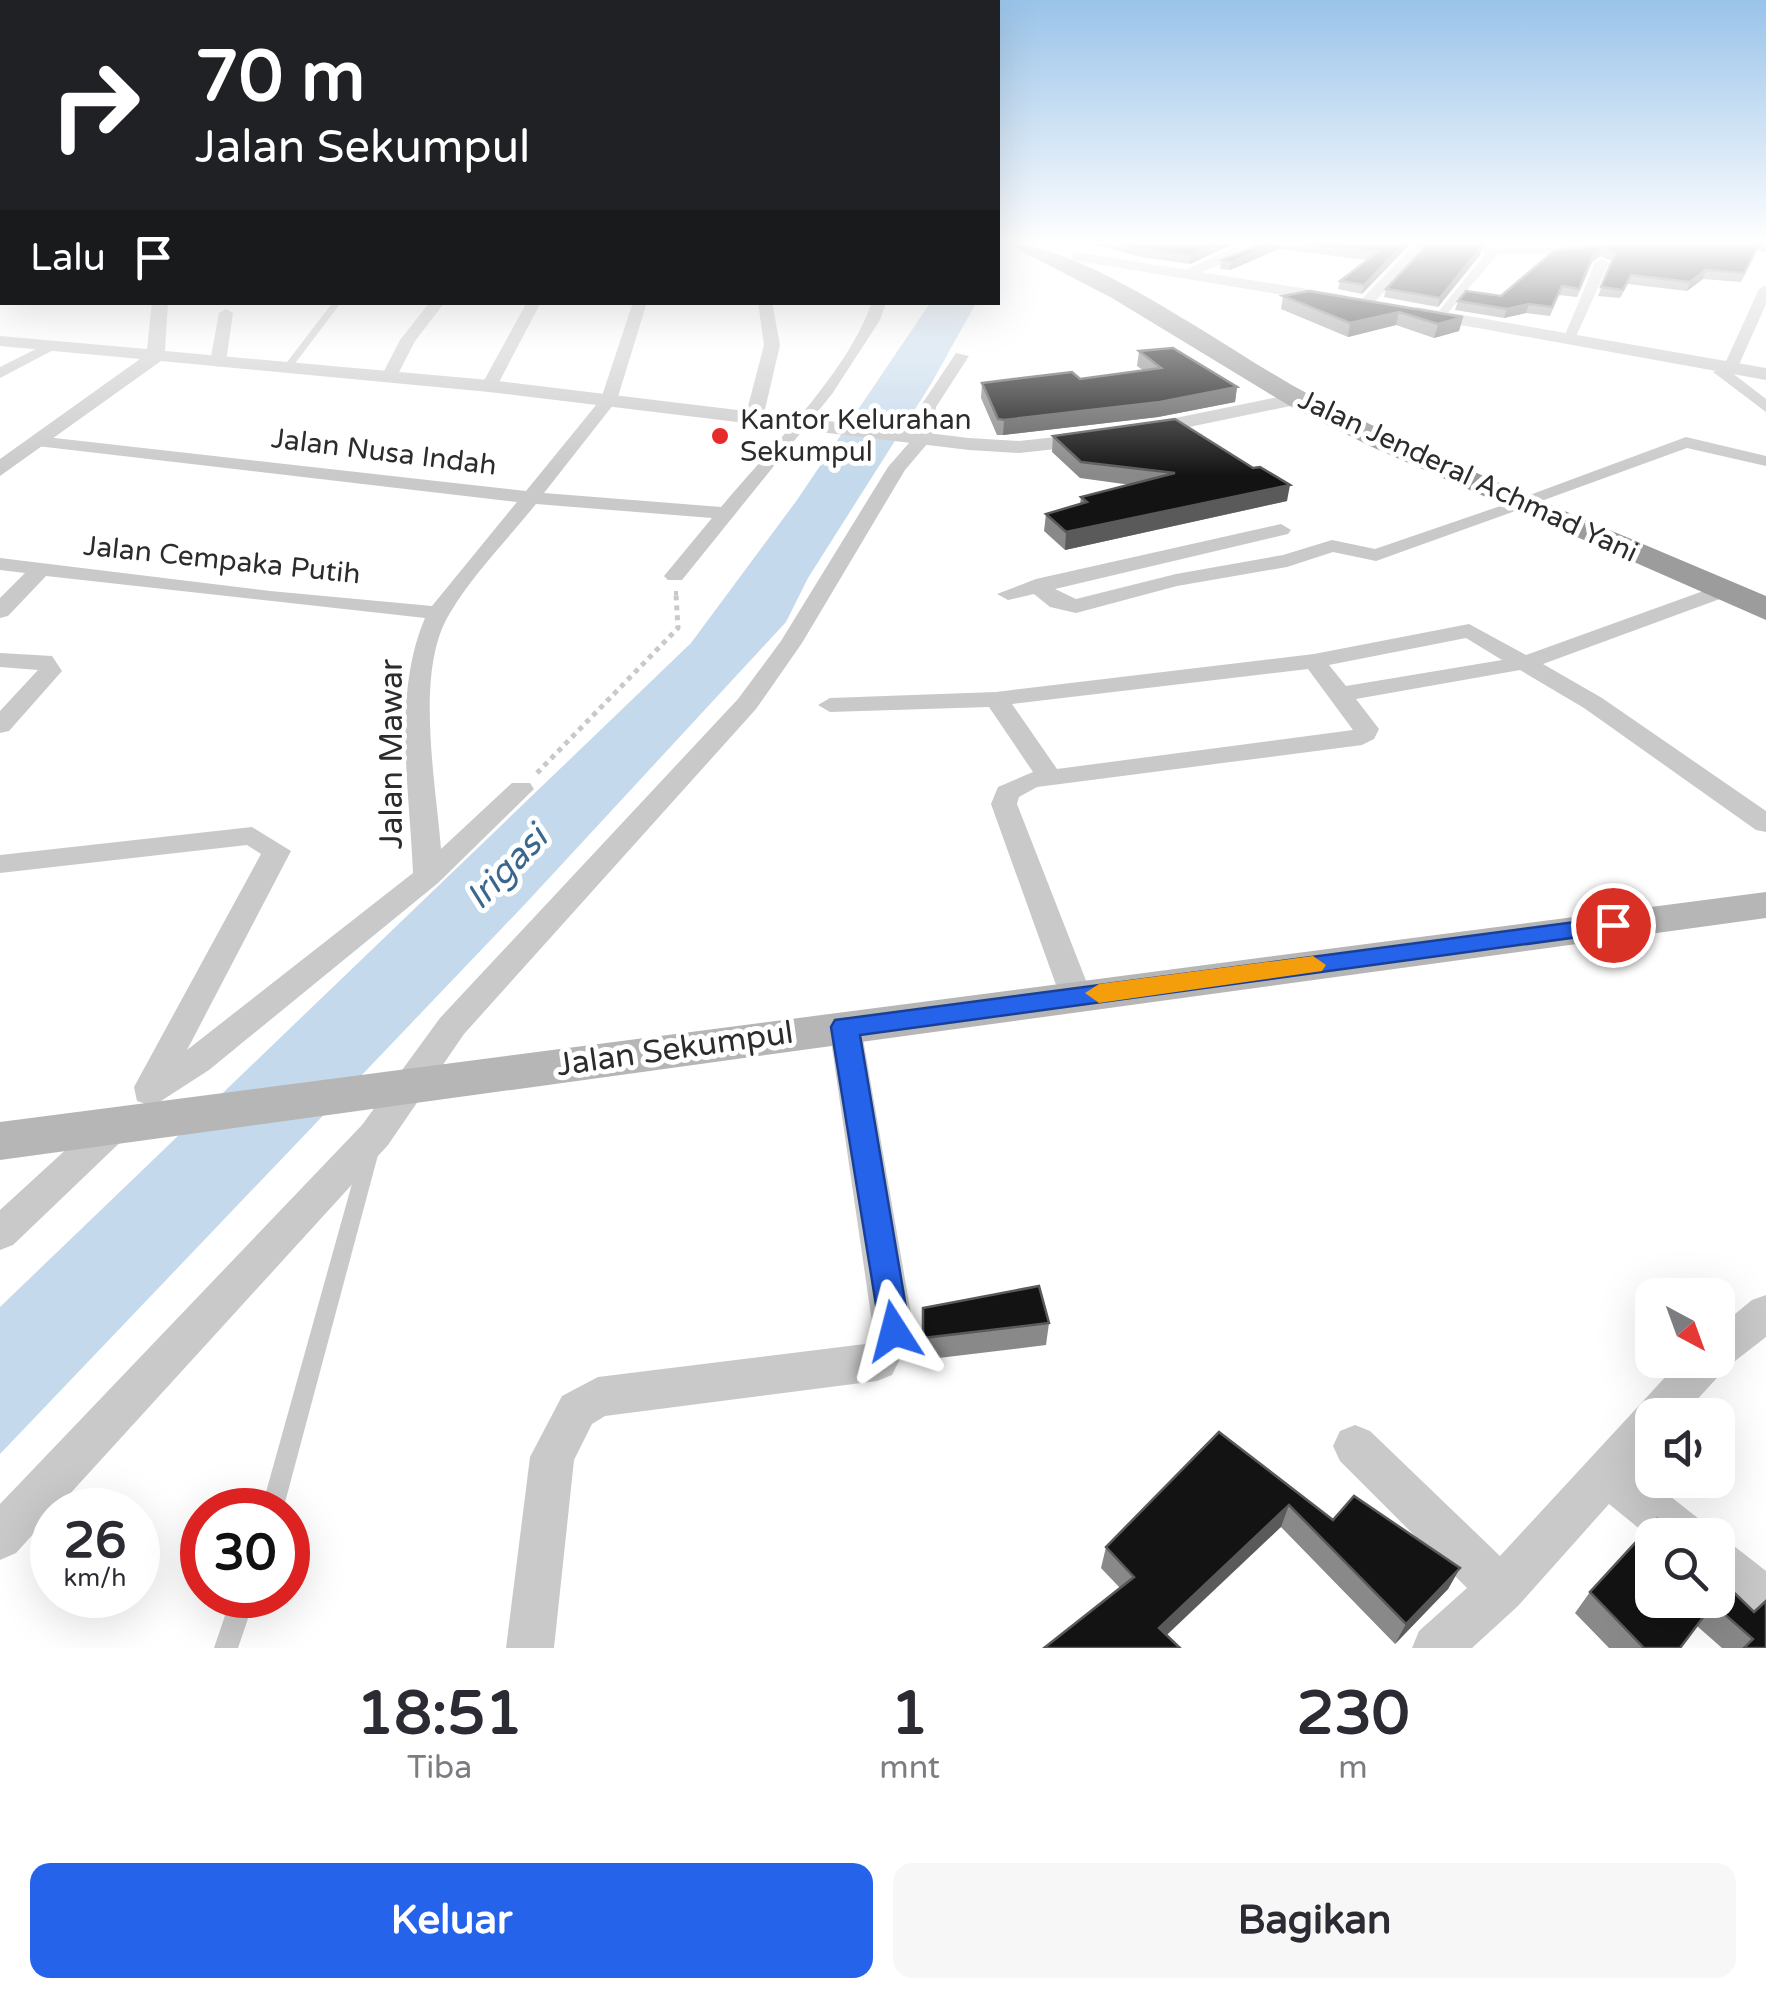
<!DOCTYPE html>
<html lang="id">
<head>
<meta charset="utf-8">
<style>
	:root { --surface:#fff; --page:#f7f7f7; --text:#2b2b33; --muted:#7c7c81; --accent:#2563eb }
	body { margin:0; font-family:"Varela Round",sans-serif; background:var(--page); color:var(--text); height:100vh; display:flex; flex-direction:column; font-size:38px; white-space:nowrap }
	* { box-sizing:border-box; margin:0 }
	p { font-size:32px; color:var(--muted) }
	.icon { flex:none; width:55px; height:55px; fill:none; stroke:currentColor; stroke-width:2; stroke-linecap:round; stroke-linejoin:round }
	.map { position:relative; height:1648px; overflow:hidden }
	.drawer { display:flex; flex-direction:column; background:var(--surface); flex:1 }
	.drawer>* { flex:none }
	.guide { position:absolute; left:0px; top:0px; width:1000px; height:305px; box-shadow:0 10px 40px #0002; background:#202124; color:#fff; overflow:hidden }
	.needle { width:65px; rotate:139deg }
	.controls { position:absolute; left:1635px; top:1278px; display:grid; gap:20px }
	.controls a { display:grid; place-items:center; width:100px; height:100px; border-radius:20px; background:var(--surface); box-shadow:0 10px 40px #0002; font-size:50px }
	.speed { position:absolute; left:30px; top:1488px; display:flex; gap:20px; font-size:50px; font-weight:700; text-align:center }
	.speed>* { display:grid; place-content:center; width:130px; height:130px; border-radius:50%; background:var(--surface); box-shadow:0 10px 40px #0002; line-height:1 }
	.speed small { font-size:25px; font-weight:400 }
	.speed .limit { border:15px solid #d22; background:#fff; color:#111 }
	.pin { position:absolute; display:grid; place-items:center; width:85px; height:85px; color:#fff; margin:-42px; border:5px solid #fff; border-radius:50%; box-shadow:0 2px 10px #0007 }
	.me { position:absolute; width:110px; margin:-55px; rotate:351deg; stroke-linejoin:round; filter:drop-shadow(0 0 8px #0008) }
	.turn { display:flex; align-items:center; gap:35px; height:210px; padding:0 30px; font-size:45px }
	.turn .icon { width:130px; height:130px; stroke-width:2.5 }
	.turn b { display:block; font-size:70px; line-height:85px }
	.then { display:flex; align-items:center; height:95px; padding:0 30px; background:#0003; gap:20px; font-size:38px }
	.eta { display:flex; justify-content:space-evenly; align-items:center; height:170px; text-align:center }
	.eta b { font-size:60px; font-weight:700; line-height:70px }
	.action { display:flex; gap:20px; margin-top:auto; padding:20px 30px }
	.action a { flex:1; height:115px; border-radius:20px; background:var(--accent); color:#fff; font-size:40px; font-weight:700; line-height:115px; text-align:center }
	.action a+a { background:var(--page); color:var(--text) }
	.map>svg:first-child { display:block }
</style>
</head>
<body>
<div class="map">
<svg width="1766" height="1648" viewBox="0 0 1766 1648">
	<rect width="100%" height="100%" fill="#fff"/>
	<polygon fill="#c4d9eb" points="930,303 976,303 931,384 808,578 786,622 527,902 0,1454 0,1307 691,643 797,500"/>
	<g fill="none" stroke-linecap="round" stroke-linejoin="round">
		<polyline stroke="#c9c9c9" stroke-width="4" stroke-dasharray="4 4" stroke-linecap="butt" points="676,591 676,597"/>
		<polyline stroke="#c9c9c9" stroke-width="5" stroke-dasharray="5 5" stroke-linecap="butt" points="537,773 678,628 676,595"/>
		<g fill="#c9c9c9" fill-rule="evenodd">
			<polygon points="333,302 340,304 290,370 284,370 284,366"/>
			<polygon points="369,1148 375,1150 378,1155 283,1510 261,1510 360,1155 363,1150"/>
			<polygon points="232,1595 256,1595 238,1648 214,1648"/>
		</g>
		<g fill="#c9c9c9" fill-rule="evenodd">
			<polygon points="1242,244 1252,244 1252,253 1193,275 1181,272"/>
			<polygon points="1415,244 1428,244 1371,306 1361,306 1361,300"/>
			<polygon points="1438,244 1592,245 1598,249 1592,253 1498,254 1441,321 1434,317 1486,253"/>
			<polygon points="1602,259 1609,263 1575,339 1562,342 1595,263"/>
			<rect x="0" y="260" width="2" height="8"/>
			<polygon points="1766,285 1766,304 1738,367 1731,372 1766,399 1766,412 1713,372 1723,368 1759,289"/>
			<polygon points="430,302 445,302 415,341 395,380 383,380 381,377 400,340"/>
			<polygon points="527,302 541,302 497,386 483,389 481,386"/>
			<path d="M633,302H647L617,400L544,493L721,507C770,448 847,374 872,302H886L880,320L832,394L682,580H668L664,576L712,518L536,504C508,539 473,574 450,613C414,670 436,783 441,849L512,783H530L534,789L438,883L209,1070L161,1101L149,1105L137,1101L134,1087L261,854L247,845L0,873V855L252,827L291,851L187,1050L413,873C410,791 392,695 425,618L46,576L8,616L0,618V598L25,573L0,570V558L270,591L432,606L517,502L37,446L28,441L37,436L526,491L601,399Z"/>
			<polygon points="758,302 772,302 780,345 763,418 754,423 745,418 764,345"/>
			<polygon points="226,309 233,313 226,362 218,367 210,362 219,313"/>
			<polygon points="46,344 59,347 0,378 0,367"/>
			<polygon points="956,353 969,356 936,407 933,437 905,470 802,643 756,709 464,1034 388,1145 16,1553 0,1560 0,1504 362,1125 440,1018 738,699 781,641 888,467 915,436 920,407"/>
			<polygon points="1686,437 1766,456 1766,466 1687,448 1544,500 1527,496"/>
			<polygon points="1515,501 1532,505 1376,561 1333,552 1287,567 1177,586 1076,613 1050,607 1034,594 1008,600 997,594 1036,579 1281,524 1291,530 1288,534 1055,589 1076,599 1176,574 1283,555 1332,540 1375,549"/>
			<path d="M1720,585L1731,591L1728,596L1543,664L1602,698L1766,811V832L1756,830L1584,708L1520,670L1356,699L1379,729L1374,739L1362,745L1037,787L1019,797L1017,804L1092,996L1087,1004H1065L1060,996L991,804L998,787L1033,772L989,707L830,712L818,705L830,698L996,692L1314,654L1469,624L1526,655ZM1466,638L1502,660L1346,686L1329,665ZM1308,669L1353,730L1057,769L1012,704Z"/>
			<polygon points="0,653 52,656 62,671 9,731 0,733 0,711 38,670 0,667"/>
			<polygon points="845,1015 857,1019 861,1027 914,1331 892,1375 877,1381 605,1416 592,1424 574,1460 554,1648 506,1648 530,1457 562,1396 598,1377 865,1344 873,1329 829,1027 833,1019"/>
			<polygon points="119,1108 131,1112 137,1122 131,1132 13,1245 0,1250 0,1210 107,1112"/>
			<polygon points="1766,1295 1766,1337 1726,1368 1683,1415 1652,1415 1652,1450 1637,1470 1699,1519 1706,1535 1652,1535 1652,1539 1609,1504 1518,1606 1472,1648 1412,1648 1419,1631 1467,1588 1340,1461 1333,1446 1340,1431 1355,1425 1370,1431 1500,1556 1681,1360 1718,1360 1718,1328 1752,1300"/>
			<polygon points="1718,1539 1734,1546 1766,1571 1766,1625 1749,1618 1718,1592"/>
		</g>
		<g fill="#c9c9c9" fill-rule="evenodd">
			<polygon points="1077,252 1344,295 1352,300 1344,305 1072,260 1072,254"/>
			<polygon points="152,302 168,302 165,351 489,380 969,438 1019,441 1093,433 1103,439 1093,445 1019,453 969,450 489,392 161,361 0,476 0,459 140,359 0,346 0,336 147,349"/>
			<polygon points="1417,307 1766,368 1766,380 1411,316 1409,312"/>
			<polygon points="1298,393 1308,399 1305,403 1141,437 1131,431 1141,425"/>
		</g>
		<polygon fill="#b6b6b6" fill-rule="evenodd" points="1766,892 1766,918 0,1160 0,1122"/>
		<path fill="#9c9c9c" fill-rule="evenodd" d="M1008,244C1087,244 1236,357 1312,396C1460,470 1614,531 1766,596V620L1372,447L1288,405L1112,298Z"/>
	</g>
	<g fill="#898989">
		<polygon points="1091,244 1233,244 1190,264 1141,257"/>
		<polygon points="1253,244 1410,244 1362,294 1338,289 1340,281 1368,260 1279,249 1230,270 1220,269 1222,260 1254,248"/>
		<polygon points="1632,244 1766,244 1766,252 1757,251 1741,282 1703,279 1687,291 1628,284 1620,298 1598,296 1612,261 1600,256 1592,262 1577,297 1559,295 1550,316 1526,313 1504,318 1455,310 1458,301 1501,296 1555,250"/>
		<polygon points="1482,246 1480,255 1438,307 1384,297 1386,289"/>
		<polygon points="1283,296 1463,317 1459,331 1434,338 1396,325 1348,337 1281,309"/>
		<polygon points="1139,351 1237,387 1235,402 1158,417 1003,435 997,435 981,398 982,383 1080,379 1143,370 1137,366"/>
		<polygon points="1053,436 1287,501 1065,550 1044,531 1046,514 1080,504 1081,497 1131,485 1080,478 1052,452"/>
		<polygon points="923,1308 1049,1323 1046,1345 922,1360"/>
		<polygon points="1219,1432 1333,1520 1460,1568 1448,1589 1395,1644 1281,1527 1120,1588 1101,1568 1106,1547"/>
		<polygon points="1590,1592 1718,1600 1754,1612 1766,1648 1722,1648 1697,1626 1680,1648 1609,1648 1575,1613"/>
	</g>
	<g fill="#5a5a5a">
		<polygon points="1217,244 1233,244 1190,264 1191,255"/>
		<polygon points="1274,244 1280,244 1279,249 1230,270 1231,262"/>
		<polygon points="1404,244 1410,244 1362,294 1364,285"/>
		<polygon points="1482,246 1480,255 1438,307 1440,298"/>
		<polygon points="1603,248 1600,256 1592,262 1577,297 1594,253"/>
		<polygon points="1706,270 1703,279 1687,291 1690,282"/>
		<polygon points="1529,304 1526,313 1504,318 1507,309"/>
		<polygon points="1399,312 1396,325 1348,337 1350,323"/>
		<polygon points="1463,317 1459,331 1434,338 1438,324"/>
		<polygon points="1237,387 1235,402 1158,417 1003,435 1004,420"/>
		<polygon points="1290,485 1287,501 1065,550 1066,532"/>
		<polygon points="1289,1505 1281,1527 1153,1648 1159,1628"/>
		<polygon points="1460,1568 1448,1589 1395,1644 1406,1624"/>
	</g>
	<g fill="#131313" stroke="#5a5a5a" stroke-width="2.5">
		<polygon points="1123,244 1217,244 1191,255 1141,249"/>
		<polygon points="1256,244 1274,244 1231,262 1222,260 1256,247"/>
		<polygon points="1305,244 1404,244 1364,285 1340,281 1378,252"/>
		<polygon points="1428,244 1466,244 1482,246 1440,298 1386,289"/>
		<polygon points="1632,244 1759,244 1744,273 1706,270 1690,282 1631,275 1623,290 1601,287 1615,254 1603,248 1594,253 1579,289 1562,286 1552,307 1529,304 1507,309 1458,301 1466,291 1501,296 1555,250"/>
		<polygon points="1309,291 1463,317 1438,324 1399,312 1350,323 1283,296"/>
		<polygon points="1173,348 1237,387 1160,402 1004,420 998,419 982,383 1072,372 1080,379 1161,368 1139,351"/>
		<polygon points="1175,419 1253,468 1260,467 1290,485 1066,532 1046,514 1087,502 1081,497 1175,473 1081,462 1053,436"/>
		<polygon points="1039,1286 1049,1323 923,1338 923,1308"/>
		<polygon points="1219,1432 1333,1520 1354,1496 1460,1568 1406,1624 1289,1505 1159,1628 1180,1648 1044,1648 1134,1577 1106,1547"/>
		<polygon points="1657,1519 1674,1535 1652,1535 1652,1600 1718,1600 1718,1577 1754,1612 1766,1601 1766,1648 1744,1648 1753,1639 1713,1604 1680,1648 1644,1648 1590,1592"/>
	</g>
	<linearGradient id="sky" x2="0" y2="1"><stop stop-color="#99c3e9"/><stop offset="0.51" stop-color="#fff"/><stop offset="1" stop-color="#fff" stop-opacity="0"/></linearGradient>
	<rect width="1766" height="475" fill="url(#sky)"/>
	<polygon fill="#2563eb" stroke="#184099" stroke-width="2.5" points="1613,917 1622,919 1625,925 1622,931 860,1035 910,1331 905,1342 894,1346 882,1342 831,1027 835,1020"/>
	<polygon fill="#f59e0b" points="1313,956 1326,965 1322,971 1099,1003 1085,993 1099,984"/>
	<circle fill="#e72a2a" stroke="#fff" stroke-width="4" cx="720" cy="436" r="10"/>
	<g text-anchor="middle" dominant-baseline="central" stroke-width="10" stroke-linejoin="round" paint-order="stroke">
		<g font-size="28" fill="#2c2c2c" stroke="#fff" text-anchor="start">
			<text x="740" y="420">Kantor Kelurahan<tspan x="740" dy="32">Sekumpul</tspan></text>
		</g>
		<g font-size="28" fill="#2c2c2c" stroke="#fff">
			<text transform="translate(384 452) rotate(7)">Jalan Nusa Indah</text>
			<text transform="translate(1468 476) rotate(25)">Jalan Jenderal Achmad Yani</text>
			<text transform="translate(222 560) rotate(6)">Jalan Cempaka Putih</text>
		</g>
		<g font-size="32" fill="#2c2c2c" stroke="#fff">
			<text transform="translate(392 754) rotate(-90)">Jalan Mawar</text>
			<text transform="translate(675 1049) rotate(-8)">Jalan Sekumpul</text>
		</g>
		<g font-size="35" font-style="italic" fill="#3a678e" stroke="#fff">
			<text transform="translate(507 868) rotate(-46)">Irigasi</text>
		</g>
	</g>
</svg>
<div class="controls">
<a><svg class="needle" viewBox="-14 -14 28 28"><path d="M0-13l5 13h-10z" fill="#e53935"/><path d="M0 13l5-13h-10z" fill="#7c7c81"/></svg></a>
<a><svg class="icon" aria-label="sound" viewBox="0 0 24 24"><path d="M4 9h4l5-4v14l-5-4H4zM17 9q2 3 0 6"/></svg></a>
<a><svg class="icon" aria-label="search" viewBox="0 0 24 24"><circle cx="10" cy="10" r="6"/><path d="M15 15l6 6"/></svg></a>
</div>
<div class="speed"><div>26<small>km/h</small></div><div class="limit">30</div></div>
<div class="pin" style="left:1613px;top:925px;background:#d93025"><svg class="icon" aria-label="arrive" viewBox="0 0 24 24"><path d="M6 21V4h12l-3 4 3 4H6"/></svg></div>
<svg class="me" style="left:894px;top:1331px" viewBox="-20 -20 40 40"><path d="M0-17L14 15 0 8-14 15z" fill="#2563eb" stroke="#fff" stroke-width="4"/></svg>
<div class="guide">
<div class="turn"><svg class="icon" aria-label="right" viewBox="0 0 24 24"><path d="M7 20v-9h11M14 6l5 5-5 5"/></svg><div><b>70 m</b>Jalan Sekumpul</div></div>
<div class="then">Lalu<svg class="icon" aria-label="arrive" viewBox="0 0 24 24"><path d="M6 21V4h12l-3 4 3 4H6"/></svg></div>
</div>
</div>
<section class="drawer">
<div class="eta">
<div><b>18:51</b><p>Tiba</p></div>
<div><b>1</b><p>mnt</p></div>
<div><b>230</b><p>m</p></div>
</div>
<div class="action"><a>Keluar</a><a>Bagikan</a></div>
</section>
</body>
</html>
